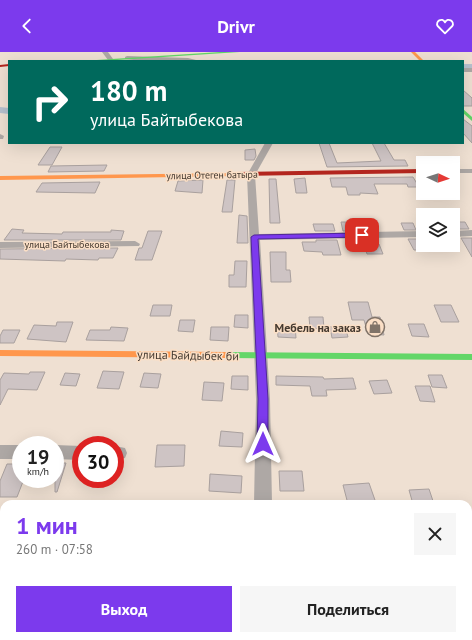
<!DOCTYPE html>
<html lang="ru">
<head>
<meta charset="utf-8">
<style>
	:root { --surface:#fff; --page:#f6f6f6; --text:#222; --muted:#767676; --accent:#7c3aed }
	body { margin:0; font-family:"PT Sans",sans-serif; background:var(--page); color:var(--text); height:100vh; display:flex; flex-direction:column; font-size:15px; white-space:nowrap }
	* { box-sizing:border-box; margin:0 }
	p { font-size:13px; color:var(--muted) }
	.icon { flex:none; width:22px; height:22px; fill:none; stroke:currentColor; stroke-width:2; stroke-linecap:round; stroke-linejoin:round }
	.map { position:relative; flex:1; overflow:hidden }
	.sheet { position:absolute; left:0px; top:448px; width:472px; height:140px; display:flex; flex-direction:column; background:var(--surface); border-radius:12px 12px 0 0; box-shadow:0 4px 16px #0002 }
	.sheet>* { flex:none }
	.hud { position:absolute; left:8px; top:8px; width:456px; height:84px; border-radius:0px; box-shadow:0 4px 16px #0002; background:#00695c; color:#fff; overflow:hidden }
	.needle { width:26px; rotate:94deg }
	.tools { position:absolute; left:416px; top:104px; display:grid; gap:8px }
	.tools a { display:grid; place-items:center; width:44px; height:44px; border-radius:0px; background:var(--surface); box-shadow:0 4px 16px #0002; font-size:20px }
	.speed { position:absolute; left:12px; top:384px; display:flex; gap:8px; font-size:20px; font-weight:700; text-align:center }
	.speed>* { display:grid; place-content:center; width:52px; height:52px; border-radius:50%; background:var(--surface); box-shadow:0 4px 16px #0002; line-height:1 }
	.speed small { font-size:10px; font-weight:400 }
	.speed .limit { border:6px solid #d22; background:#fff; color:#111 }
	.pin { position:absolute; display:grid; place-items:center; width:34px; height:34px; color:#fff; margin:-17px; border-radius:8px; box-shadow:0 2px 6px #0006 }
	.me { position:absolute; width:44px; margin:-22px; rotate:0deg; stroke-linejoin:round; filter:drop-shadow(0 0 3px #0008) }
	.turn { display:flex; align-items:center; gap:14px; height:84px; padding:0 16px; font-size:18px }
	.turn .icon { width:52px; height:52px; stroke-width:2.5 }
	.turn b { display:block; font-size:28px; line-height:34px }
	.round { display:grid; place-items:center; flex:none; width:42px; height:42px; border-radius:0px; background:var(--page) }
	.headline { display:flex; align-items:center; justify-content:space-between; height:68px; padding:0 16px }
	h1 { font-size:24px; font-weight:600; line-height:30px; color:var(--accent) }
	.action { display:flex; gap:8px; margin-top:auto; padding:8px 16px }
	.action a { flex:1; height:46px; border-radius:0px; background:var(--accent); color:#fff; font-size:16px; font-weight:600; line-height:46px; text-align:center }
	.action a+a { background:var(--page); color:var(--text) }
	header { display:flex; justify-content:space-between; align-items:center; height:52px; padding:0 16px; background:var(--accent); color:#fff; font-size:18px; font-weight:600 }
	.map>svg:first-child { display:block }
</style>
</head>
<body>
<header><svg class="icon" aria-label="back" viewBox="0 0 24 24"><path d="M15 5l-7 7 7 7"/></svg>Drivr<svg class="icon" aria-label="heart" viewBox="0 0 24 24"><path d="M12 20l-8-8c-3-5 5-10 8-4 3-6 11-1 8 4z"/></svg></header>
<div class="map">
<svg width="472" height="588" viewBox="0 0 472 588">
	<rect width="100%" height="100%" fill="#efe0d2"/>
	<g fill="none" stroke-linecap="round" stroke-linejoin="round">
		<g fill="#b6c0cd" fill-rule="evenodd">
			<rect x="463" y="12" width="9" height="6"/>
			<polygon points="0,55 9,56 9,62 0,61"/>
		</g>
	</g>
	<g fill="#cec4c4" stroke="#a9a09e">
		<polygon points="463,38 472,46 472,54 463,54"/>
		<polygon points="463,67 472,74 472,91 463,81"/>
		<polygon points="319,91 329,91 337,111 381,109 372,91 384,91 394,108 405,108 408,114 327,115"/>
		<polygon points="50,95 62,95 52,113 38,113"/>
		<polygon points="255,97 256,104 254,108 245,108 245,98"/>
		<polygon points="107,113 104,119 48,120 51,114"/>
		<polygon points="413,125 419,135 408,135 407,132 374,132 378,142 360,141 360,143 348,143 346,135 332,135 330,126"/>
		<polygon points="305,126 307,141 296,141 294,127"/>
		<polygon points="269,127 276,127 280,171 270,171"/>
		<polygon points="203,128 202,141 175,139 178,129"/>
		<polygon points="227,128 235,128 232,160 222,160"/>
		<polygon points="100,130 95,141 36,140 42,131"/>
		<polygon points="239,163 247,164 248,191 237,191"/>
		<polygon points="341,170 356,170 358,179 343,179"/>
		<polygon points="453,170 465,170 469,177 455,177"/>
		<polygon points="401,171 413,171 416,178 404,178"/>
		<polygon points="313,172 333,172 335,179 315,179"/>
		<polygon points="12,177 24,178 22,181 62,182 63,180 111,180 111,178 124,179 121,188 4,188"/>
		<polygon points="148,179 162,179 152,208 135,208 139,196 142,196"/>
		<polygon points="461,186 472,186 472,205"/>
		<polygon points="408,187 420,187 423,192 423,198 414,198"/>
		<polygon points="316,188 337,188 341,203 323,203 322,200 304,199 302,190 316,190"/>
		<polygon points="364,191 379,192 383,202 367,202"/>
		<polygon points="118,196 113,206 99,206 98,208 66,207 65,209 0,207 0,197"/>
		<polygon points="270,200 286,200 286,218 290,218 291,230 271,230"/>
		<polygon points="235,209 247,209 246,235 229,235 229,223 234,223"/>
		<polygon points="348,250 368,250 372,265 380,265 384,283 368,282 364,268 352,268"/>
		<polygon points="153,253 172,253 170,264 150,264"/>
		<polygon points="434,253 451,253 459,270 441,270"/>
		<polygon points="235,263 248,263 248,276 234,275"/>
		<polygon points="309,265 323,265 324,277 310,276"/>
		<polygon points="180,268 195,268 193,280 178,279"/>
		<polygon points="57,270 73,270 66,290 27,287 34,273 56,274"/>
		<polygon points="408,272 424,272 429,285 412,284"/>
		<polygon points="277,273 295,274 296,286 278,285"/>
		<polygon points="345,274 348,285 332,286 330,275"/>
		<polygon points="111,275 128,276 124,289 86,288 90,278 110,278"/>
		<polygon points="211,275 229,275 228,289 210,288"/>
		<polygon points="3,278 20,278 14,291 0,291 0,284"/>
		<polygon points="103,319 124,320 119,337 97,336"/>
		<polygon points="30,320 45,320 37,338 8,337 0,353 0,328 4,321 29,322"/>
		<polygon points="65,321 80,322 76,334 60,333"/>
		<polygon points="144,321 161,322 158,336 140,335"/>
		<polygon points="428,323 442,323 447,336 432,335"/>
		<polygon points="232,324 248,324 248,338 231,337"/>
		<polygon points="276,324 323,325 324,327 353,326 356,337 326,338 327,344 312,344 310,334 276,333"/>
		<polygon points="387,328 392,341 374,342 369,329"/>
		<polygon points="204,330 224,331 222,349 202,348"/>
		<polygon points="415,334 430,334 435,350 420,349"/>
		<polygon points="221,379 243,381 242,395 219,394"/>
		<polygon points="157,393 185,393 184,414 155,415"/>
		<polygon points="55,411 66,411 57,440 55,440"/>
		<polygon points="7,412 21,412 21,427 24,427 17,445 0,445 0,429"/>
		<polygon points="279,419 302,419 304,439 280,439"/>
		<polygon points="210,422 242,424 241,441 209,439"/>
		<polygon points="369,431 376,451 348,452 343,433"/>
		<polygon points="429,437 434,452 413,452 409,438"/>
	</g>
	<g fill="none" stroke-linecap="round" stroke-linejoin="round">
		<g fill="#aea8a5" fill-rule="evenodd">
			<polygon points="102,0 108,0 113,7 112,8 108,8"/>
			<polygon points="127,4 188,6 200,9 142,9 125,7 125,5"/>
			<rect x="463" y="16" width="9" height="4"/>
			<polygon points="0,82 4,84 3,87 0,87"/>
			<polygon points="265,91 273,91 255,123 259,182 423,179 423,185 260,188 270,347 272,452 254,452 256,347 247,123"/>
			<rect x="453" y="117" width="19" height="4"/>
			<polygon points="472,178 472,184 453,185 453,179"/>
			<polygon points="135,189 140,192 139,194 0,196 0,190"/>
			<rect x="0" y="393" width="21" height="14"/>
			<polygon points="55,393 81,394 81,408 55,407"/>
			<polygon points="115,394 125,396 127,401 125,406 115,408"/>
			<rect x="468" y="460" width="4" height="16"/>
			<rect x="253" y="584" width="20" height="4"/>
		</g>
		<g fill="#63d668" fill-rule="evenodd">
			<polygon points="220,0 240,0 102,9 81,9"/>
			<polygon points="463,57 472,65 472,69 463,61"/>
			<polygon points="227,300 472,302 472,308 227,306 222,303"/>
		</g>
		<g fill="#ff974d" fill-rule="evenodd">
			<polygon points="411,0 415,0 424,9 420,9"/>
			<polygon points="238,121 238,123 236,124 0,128 0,124"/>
			<polygon points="0,298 227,300 232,303 227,306 0,304"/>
		</g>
		<g fill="#b3261e" fill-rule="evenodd">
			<polygon points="9,12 9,14 0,15 0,13"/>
			<polygon points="423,117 423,121 236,124 233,122 236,120"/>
		</g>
	</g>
	<polygon fill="#7c3aed" stroke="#51269a" points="362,181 364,182 364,185 258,187 268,347 268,392 267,395 263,397 259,395 257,392 258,347 251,185 254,183"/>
	<defs>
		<g id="shop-ring" transform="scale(1)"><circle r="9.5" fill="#fbdfc6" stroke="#807368" stroke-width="1.5"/><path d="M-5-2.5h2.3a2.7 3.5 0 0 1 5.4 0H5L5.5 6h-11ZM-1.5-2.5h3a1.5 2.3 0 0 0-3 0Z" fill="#807368"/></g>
	</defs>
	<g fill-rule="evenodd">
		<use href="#shop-ring" x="375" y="275"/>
	</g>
	<g text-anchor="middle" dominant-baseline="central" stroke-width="3" stroke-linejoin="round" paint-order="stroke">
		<g font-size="10" fill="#44392f" stroke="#fbdfc6">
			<text transform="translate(212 123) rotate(-1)">улица Отеген батыра</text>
			<text x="67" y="192">улица Байтыбекова</text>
		</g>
		<g font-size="12" font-weight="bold" fill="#44392f" stroke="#fbdfc6" text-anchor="end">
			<text x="361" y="275">Мебель на заказ</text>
		</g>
		<g font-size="12" fill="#44392f" stroke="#fbdfc6">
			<text transform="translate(188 303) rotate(1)">улица Байдыбек би</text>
		</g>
	</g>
</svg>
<div class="tools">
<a><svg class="needle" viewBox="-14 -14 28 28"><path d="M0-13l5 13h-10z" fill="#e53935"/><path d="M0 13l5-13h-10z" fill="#767676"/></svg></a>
<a><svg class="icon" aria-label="layers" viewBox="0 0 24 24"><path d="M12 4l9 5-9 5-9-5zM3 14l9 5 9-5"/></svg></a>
</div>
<div class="speed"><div>19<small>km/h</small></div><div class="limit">30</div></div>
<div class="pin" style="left:362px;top:183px;background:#d93025"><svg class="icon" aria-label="arrive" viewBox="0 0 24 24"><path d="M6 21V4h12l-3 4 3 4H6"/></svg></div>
<svg class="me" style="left:263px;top:392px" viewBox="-20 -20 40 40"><path d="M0-17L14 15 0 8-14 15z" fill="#7c3aed" stroke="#fff" stroke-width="4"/></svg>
<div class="hud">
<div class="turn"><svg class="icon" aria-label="right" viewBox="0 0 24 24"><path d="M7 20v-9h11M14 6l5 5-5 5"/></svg><div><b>180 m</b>улица Байтыбекова</div></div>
</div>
<section class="sheet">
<div class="headline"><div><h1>1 мин</h1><p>260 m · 07:58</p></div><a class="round"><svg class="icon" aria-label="close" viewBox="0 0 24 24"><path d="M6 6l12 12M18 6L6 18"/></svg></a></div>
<div class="action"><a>Выход</a><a>Поделиться</a></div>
</section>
</div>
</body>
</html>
